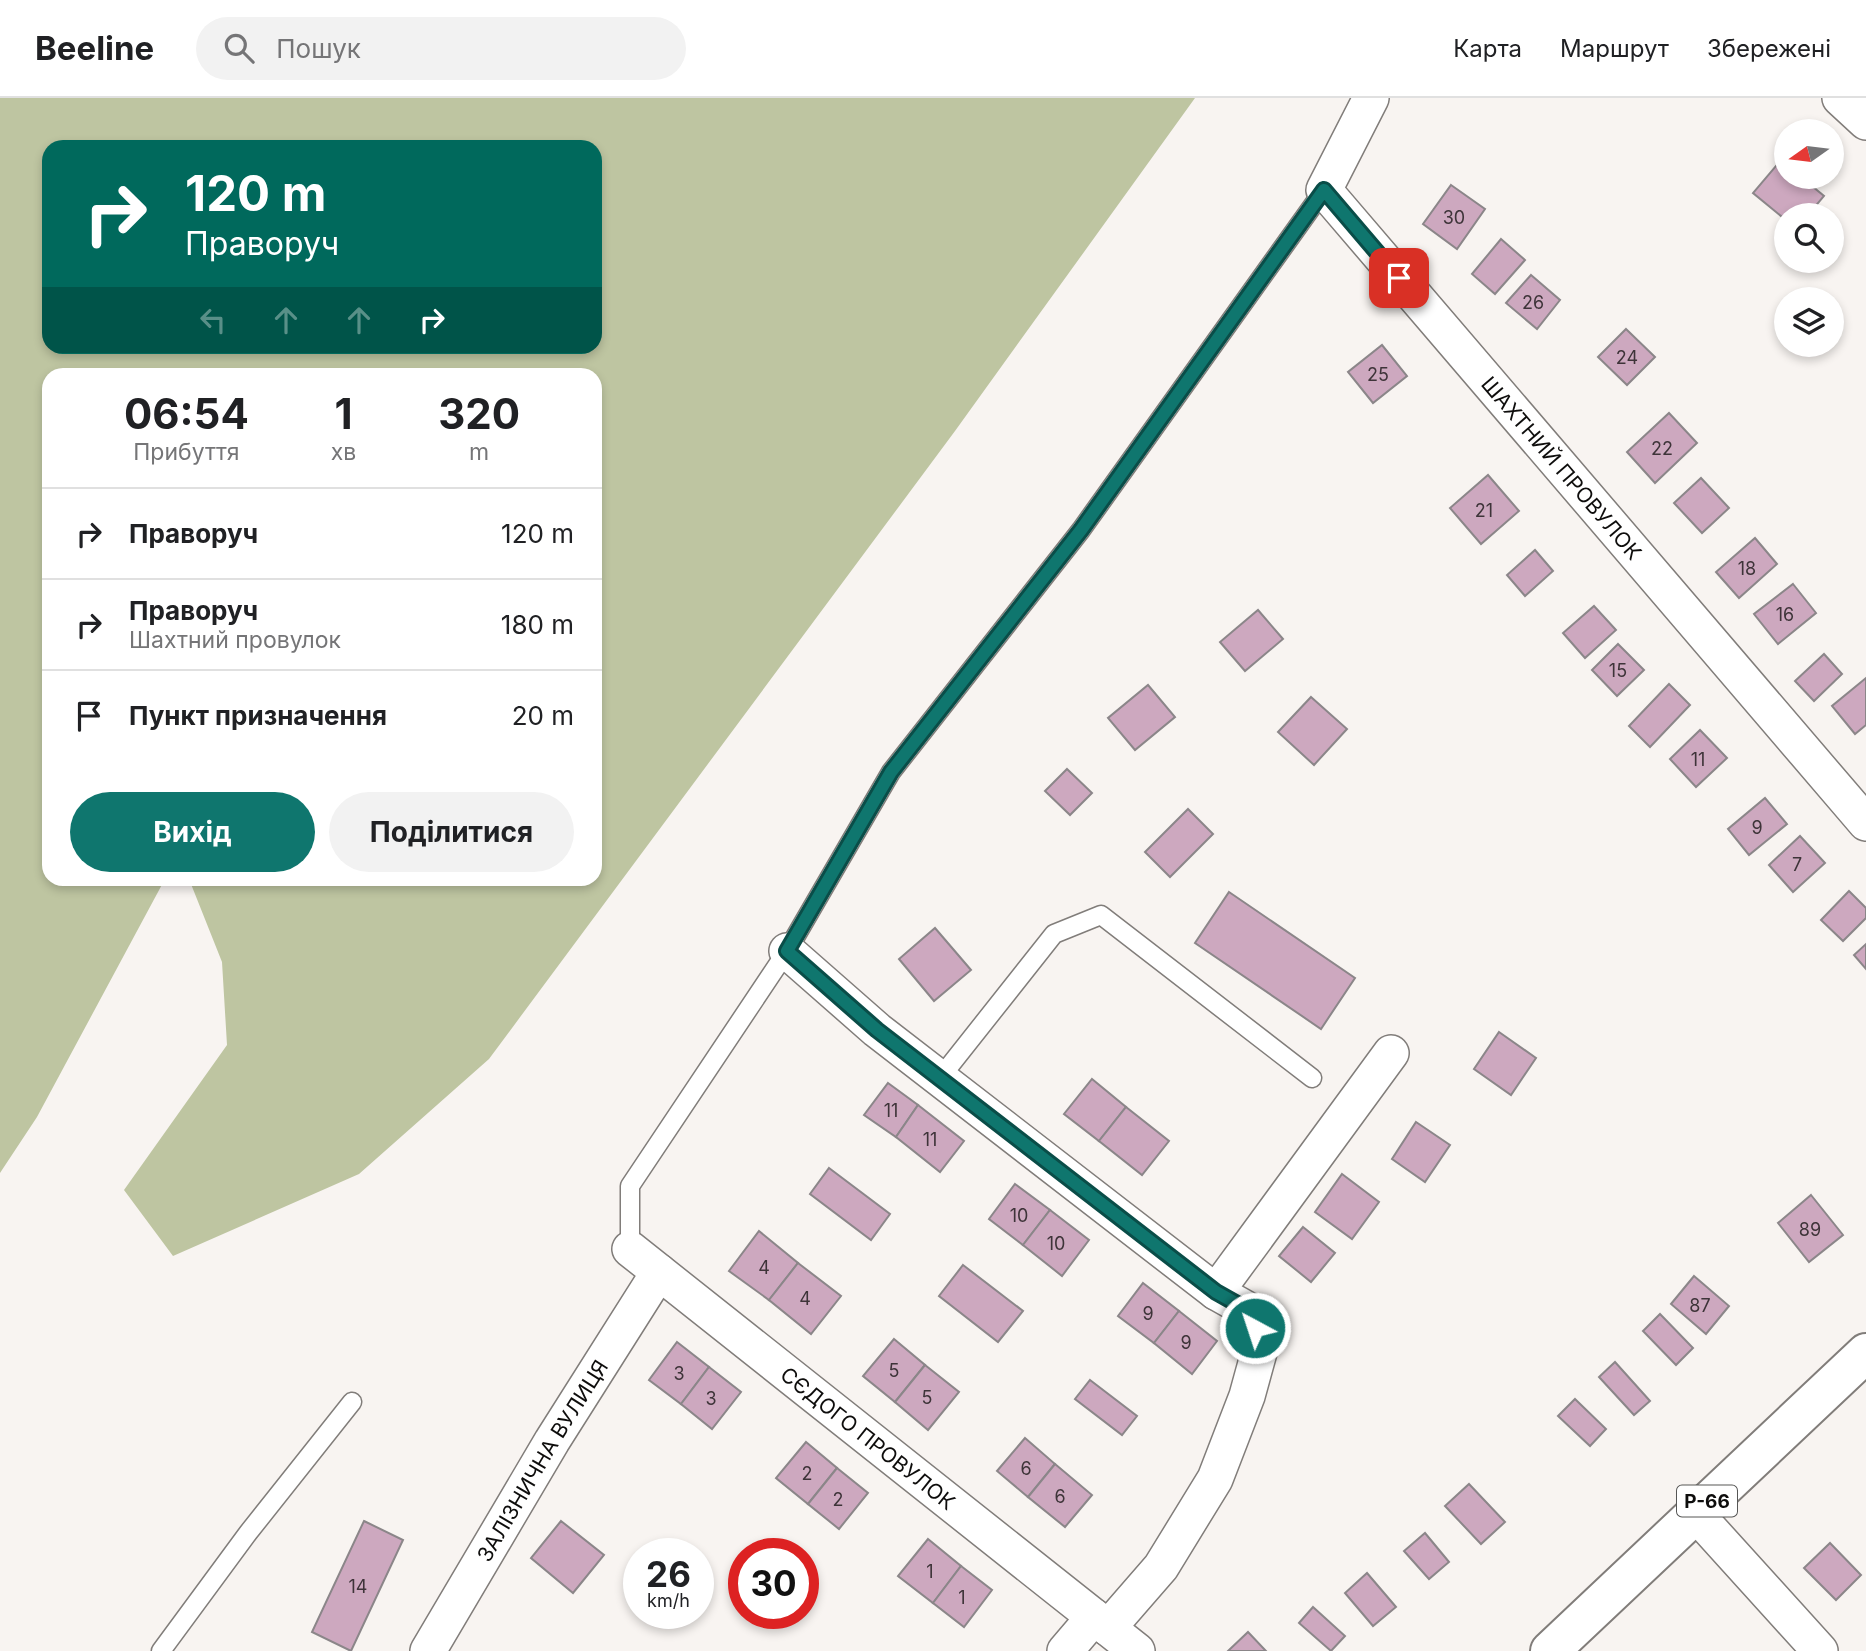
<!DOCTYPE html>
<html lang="uk">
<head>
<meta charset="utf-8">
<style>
	:root { --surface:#fff; --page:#f2f2f2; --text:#202124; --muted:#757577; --line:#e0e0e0; --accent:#0f766e }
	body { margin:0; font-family:Inter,sans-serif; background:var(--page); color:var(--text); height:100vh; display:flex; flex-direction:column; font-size:26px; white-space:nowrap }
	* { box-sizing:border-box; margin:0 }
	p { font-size:23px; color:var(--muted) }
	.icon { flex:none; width:38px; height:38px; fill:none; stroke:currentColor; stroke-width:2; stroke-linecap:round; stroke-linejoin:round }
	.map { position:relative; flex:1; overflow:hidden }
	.panel { position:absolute; left:42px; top:270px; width:560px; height:518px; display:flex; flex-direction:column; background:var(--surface); border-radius:21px; box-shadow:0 4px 10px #0003 }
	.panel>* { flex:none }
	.guide { position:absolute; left:42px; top:42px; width:560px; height:214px; border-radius:21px; box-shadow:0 4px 10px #0003; background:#00695c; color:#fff; overflow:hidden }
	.needle { width:46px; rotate:256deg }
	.tools { position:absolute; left:1774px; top:21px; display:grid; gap:14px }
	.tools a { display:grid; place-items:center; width:70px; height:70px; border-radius:50%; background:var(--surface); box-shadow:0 4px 10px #0003; font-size:35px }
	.speed { position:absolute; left:623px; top:1440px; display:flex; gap:14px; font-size:35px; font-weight:700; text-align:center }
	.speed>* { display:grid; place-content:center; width:91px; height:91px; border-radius:50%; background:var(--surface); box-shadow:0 4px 10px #0003; line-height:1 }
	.speed small { font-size:18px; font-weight:400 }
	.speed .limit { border:10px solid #d22; background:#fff; color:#111 }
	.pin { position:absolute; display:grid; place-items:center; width:60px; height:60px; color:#fff; margin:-30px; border-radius:14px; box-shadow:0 4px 10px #0006 }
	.me { position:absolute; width:77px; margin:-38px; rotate:320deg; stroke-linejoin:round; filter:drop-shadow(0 0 5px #0008) }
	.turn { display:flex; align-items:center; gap:24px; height:147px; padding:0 28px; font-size:32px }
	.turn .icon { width:91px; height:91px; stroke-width:2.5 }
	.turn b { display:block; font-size:49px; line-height:60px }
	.lanes { display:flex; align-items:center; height:66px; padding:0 28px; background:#0003; justify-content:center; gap:35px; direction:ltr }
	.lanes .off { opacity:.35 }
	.eta { display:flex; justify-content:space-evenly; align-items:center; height:119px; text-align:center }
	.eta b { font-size:42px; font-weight:700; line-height:49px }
	.cta { display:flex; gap:14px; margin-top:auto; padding:14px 28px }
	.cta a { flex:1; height:80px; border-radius:42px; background:var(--accent); color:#fff; font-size:28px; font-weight:700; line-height:80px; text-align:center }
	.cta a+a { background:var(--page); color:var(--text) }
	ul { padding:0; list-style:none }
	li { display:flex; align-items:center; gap:21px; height:91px; padding:0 28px; border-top:2px solid var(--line) }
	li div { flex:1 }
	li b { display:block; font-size:26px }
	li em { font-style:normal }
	header { display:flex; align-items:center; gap:42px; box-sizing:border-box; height:98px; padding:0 35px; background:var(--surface); border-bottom:2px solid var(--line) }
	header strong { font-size:33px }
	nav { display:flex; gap:38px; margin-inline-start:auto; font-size:24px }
	.search { width:490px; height:63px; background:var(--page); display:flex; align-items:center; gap:18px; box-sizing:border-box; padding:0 24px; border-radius:38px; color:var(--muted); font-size:26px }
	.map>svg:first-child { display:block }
</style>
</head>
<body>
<header>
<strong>Beeline</strong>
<div class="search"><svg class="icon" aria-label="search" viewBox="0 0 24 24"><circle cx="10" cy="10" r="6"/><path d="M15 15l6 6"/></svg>Пошук</div>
<nav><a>Карта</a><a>Маршрут</a><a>Збережені</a></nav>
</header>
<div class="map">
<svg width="1866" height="1553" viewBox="0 0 1866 1553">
	<rect width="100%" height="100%" fill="#f8f4f1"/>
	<path fill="#bec5a1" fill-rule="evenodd" d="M0,0H1195L955,333L489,961L359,1076L173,1158L124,1092L227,947L222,864L189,781L595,780V276H49V780L165,781L37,1019L0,1075ZM49,49H595V248H49Z"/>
	<g fill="#cda8bf" stroke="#8b8689" stroke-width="2">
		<polygon points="1781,62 1787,67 1787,79 1801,79 1824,98 1808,117 1787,117 1787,123 1753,95"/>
		<polygon points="1451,87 1485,111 1457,151 1423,126"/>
		<polygon points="1501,141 1525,162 1495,196 1472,176"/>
		<polygon points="1531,177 1560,202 1537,231 1506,205"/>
		<polygon points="1626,231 1655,259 1627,287 1598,259"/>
		<polygon points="1382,247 1407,278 1373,305 1348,274"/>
		<polygon points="1669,315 1697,345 1655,385 1627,354"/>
		<polygon points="1488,377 1519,413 1481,446 1450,410"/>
		<polygon points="1701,380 1729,410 1702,435 1674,405"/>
		<polygon points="1755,440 1777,466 1739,500 1716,474"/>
		<polygon points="1535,452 1553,473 1525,498 1507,477"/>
		<polygon points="1793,486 1816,515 1778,546 1754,516"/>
		<polygon points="1594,508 1616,532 1585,560 1563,535"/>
		<polygon points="1258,512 1283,541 1245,573 1220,544"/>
		<polygon points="1618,546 1644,572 1617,598 1592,572"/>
		<polygon points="1824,556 1842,576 1814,603 1795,583"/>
		<polygon points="1866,580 1866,627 1855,636 1832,608"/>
		<polygon points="1669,586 1690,607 1650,649 1629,628"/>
		<polygon points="1148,587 1175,619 1135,652 1108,620"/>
		<polygon points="1311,599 1347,631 1314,667 1278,634"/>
		<polygon points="1700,632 1727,660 1696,689 1670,661"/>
		<polygon points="1067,671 1092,695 1070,717 1045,693"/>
		<polygon points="1765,700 1787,726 1749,757 1728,731"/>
		<polygon points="1188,711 1213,736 1170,779 1145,754"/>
		<polygon points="1800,738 1825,765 1793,794 1769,767"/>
		<polygon points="1849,793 1866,810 1866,820 1843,843 1821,822"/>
		<polygon points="1229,794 1355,880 1321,931 1195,845"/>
		<polygon points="935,830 971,872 934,903 899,861"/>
		<polygon points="1866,846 1866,871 1854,857"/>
		<polygon points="1499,934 1536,960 1511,997 1474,971"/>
		<polygon points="1092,981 1126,1009 1099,1043 1064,1016"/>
		<polygon points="888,985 918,1007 896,1039 864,1017"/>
		<polygon points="918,1007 964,1043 940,1074 896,1039"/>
		<polygon points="1126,1009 1169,1043 1142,1077 1099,1043"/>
		<polygon points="1416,1024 1450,1047 1425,1084 1392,1061"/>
		<polygon points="829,1070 890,1116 871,1142 810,1096"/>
		<polygon points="1342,1076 1379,1104 1352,1141 1315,1114"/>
		<polygon points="1015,1086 1050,1112 1023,1147 989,1121"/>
		<polygon points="1811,1097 1843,1137 1809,1164 1778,1125"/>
		<polygon points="1050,1112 1089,1142 1062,1178 1023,1147"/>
		<polygon points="1303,1129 1335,1155 1311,1184 1279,1158"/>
		<polygon points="759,1133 798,1165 769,1202 729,1173"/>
		<polygon points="798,1165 841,1198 811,1236 769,1202"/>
		<polygon points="963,1167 1023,1213 998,1244 939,1198"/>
		<polygon points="1694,1178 1729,1208 1706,1236 1671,1206"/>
		<polygon points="1143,1185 1179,1213 1154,1245 1118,1218"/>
		<polygon points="1179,1213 1217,1243 1192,1276 1154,1245"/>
		<polygon points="1660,1216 1693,1250 1676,1267 1643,1233"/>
		<polygon points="894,1241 925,1267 895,1304 863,1278"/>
		<polygon points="677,1244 709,1269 681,1306 649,1282"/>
		<polygon points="1615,1264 1650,1303 1634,1317 1599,1279"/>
		<polygon points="925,1267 959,1294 928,1332 895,1304"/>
		<polygon points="709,1269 741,1294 712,1331 681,1306"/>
		<polygon points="1090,1282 1137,1318 1122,1337 1075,1301"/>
		<polygon points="1575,1301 1606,1331 1590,1348 1558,1318"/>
		<polygon points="1025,1340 1055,1366 1028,1399 997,1373"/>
		<polygon points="806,1344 837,1370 808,1406 776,1380"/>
		<polygon points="1055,1366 1092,1397 1065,1429 1028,1399"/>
		<polygon points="837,1370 868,1395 839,1431 808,1406"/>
		<polygon points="1469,1386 1505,1424 1481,1446 1445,1408"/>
		<polygon points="364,1423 403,1442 351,1553 312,1534"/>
		<polygon points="561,1423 604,1457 573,1495 531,1460"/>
		<polygon points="1425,1435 1449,1464 1429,1481 1404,1453"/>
		<polygon points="928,1441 961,1468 933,1505 898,1478"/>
		<polygon points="1830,1445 1861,1477 1836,1502 1804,1470"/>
		<polygon points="961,1468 992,1492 964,1529 933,1505"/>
		<polygon points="1367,1475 1396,1509 1373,1528 1345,1495"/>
		<polygon points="1313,1509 1345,1538 1331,1553 1299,1525"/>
		<polygon points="1248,1534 1266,1553 1228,1553"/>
	</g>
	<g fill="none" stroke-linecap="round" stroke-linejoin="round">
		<g stroke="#817d7a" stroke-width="21">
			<g id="service">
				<polyline points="940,980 1054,836 1101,817 1312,980"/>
				<polyline points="630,1151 630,1088 787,853 891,674 1081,432 1324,92"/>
				<polyline points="161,1553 248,1435 352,1304"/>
			</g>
		</g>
		<g stroke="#817d7a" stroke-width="38">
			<g id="minor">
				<path id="s1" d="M1371,0L1324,92L1866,725"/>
				<polyline points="1840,0 1866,24"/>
				<polyline points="787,853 877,932 1216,1194 1248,1212 1261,1247 1247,1298 1215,1381 1161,1469 1108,1530"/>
				<path id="s2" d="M630,1151L1137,1553"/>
				<polyline points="1216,1194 1391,955"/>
				<polyline points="1695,1415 1820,1553"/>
				<path id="s3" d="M428,1553L552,1343L659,1174"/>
				<polyline points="1065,1553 1094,1519"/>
			</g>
		</g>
		<g stroke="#817d7a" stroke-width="42">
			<polyline id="primary" points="1550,1553 1866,1255"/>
		</g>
		<use href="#service" stroke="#fff" stroke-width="18"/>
		<use href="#minor" stroke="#fff" stroke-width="35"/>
		<use href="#primary" stroke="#fff" stroke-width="38"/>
	</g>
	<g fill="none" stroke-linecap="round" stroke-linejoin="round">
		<g stroke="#0a4d48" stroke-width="18">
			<polyline id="route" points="1255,1230 1248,1212 1216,1194 877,932 787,853 891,674 1081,432 1324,92 1399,180"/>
		</g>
		<use href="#route" stroke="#0f766e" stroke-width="12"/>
	</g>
	<g text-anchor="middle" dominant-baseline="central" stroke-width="5" stroke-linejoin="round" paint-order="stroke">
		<g font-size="18" fill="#3e3439">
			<text x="1454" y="119">30</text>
			<text x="1533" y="204">26</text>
			<text x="1627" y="259">24</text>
			<text x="1378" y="276">25</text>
			<text x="1662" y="350">22</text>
			<text x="1484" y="412">21</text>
			<text x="1747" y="470">18</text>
			<text x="1785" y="516">16</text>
			<text x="1618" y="572">15</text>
			<text x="1698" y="661">11</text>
			<text x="1757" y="729">9</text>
			<text x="1797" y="766">7</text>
			<text x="891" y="1012">11</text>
			<text x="930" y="1041">11</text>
			<text x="1019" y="1117">10</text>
			<text x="1810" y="1131">89</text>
			<text x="1056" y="1145">10</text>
			<text x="764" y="1169">4</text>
			<text x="805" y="1200">4</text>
			<text x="1700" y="1207">87</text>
			<text x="1148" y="1215">9</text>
			<text x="1186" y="1244">9</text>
			<text x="894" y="1272">5</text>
			<text x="679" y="1275">3</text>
			<text x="927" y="1299">5</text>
			<text x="711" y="1300">3</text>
			<text x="1026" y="1370">6</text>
			<text x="807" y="1375">2</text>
			<text x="1060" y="1398">6</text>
			<text x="838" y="1401">2</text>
			<text x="930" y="1473">1</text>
			<text x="358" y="1488">14</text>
			<text x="962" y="1499">1</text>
		</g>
		<rect fill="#fff" stroke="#565655" stroke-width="2" x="1677" y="1387.5" width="60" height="31" rx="5"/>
		<g font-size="19" font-weight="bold" fill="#0e0d0c">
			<text x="1707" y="1403">Р-66</text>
		</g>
		<g font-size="21" fill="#0e0d0c" stroke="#fff">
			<text stroke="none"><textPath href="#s1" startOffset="469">ШАХТНИЙ ПРОВУЛОК</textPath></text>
			<text stroke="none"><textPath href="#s2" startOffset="304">СЄДОГО ПРОВУЛОК</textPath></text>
			<text stroke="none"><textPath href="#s3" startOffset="222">ЗАЛІЗНИЧНА ВУЛИЦЯ</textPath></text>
		</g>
	</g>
</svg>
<div class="tools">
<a><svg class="needle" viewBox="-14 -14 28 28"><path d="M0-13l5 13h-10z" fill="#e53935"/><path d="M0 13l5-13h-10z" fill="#757577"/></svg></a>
<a><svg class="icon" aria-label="search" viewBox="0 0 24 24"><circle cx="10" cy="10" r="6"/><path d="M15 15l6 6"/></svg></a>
<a><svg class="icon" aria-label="layers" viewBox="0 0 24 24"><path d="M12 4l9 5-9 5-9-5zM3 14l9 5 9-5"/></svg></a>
</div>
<div class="speed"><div>26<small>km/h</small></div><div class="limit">30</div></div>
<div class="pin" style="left:1399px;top:180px;background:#d93025"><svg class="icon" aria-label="arrive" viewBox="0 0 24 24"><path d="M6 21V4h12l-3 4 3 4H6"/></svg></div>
<svg class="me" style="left:1255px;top:1230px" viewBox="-20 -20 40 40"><circle r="17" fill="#0f766e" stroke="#fff" stroke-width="3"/><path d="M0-11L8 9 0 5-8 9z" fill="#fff"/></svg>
<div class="guide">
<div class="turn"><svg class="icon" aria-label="right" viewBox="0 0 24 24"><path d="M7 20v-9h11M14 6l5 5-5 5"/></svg><div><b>120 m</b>Праворуч</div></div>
<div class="lanes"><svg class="icon off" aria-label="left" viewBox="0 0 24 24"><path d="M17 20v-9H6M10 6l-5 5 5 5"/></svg><svg class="icon off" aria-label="ahead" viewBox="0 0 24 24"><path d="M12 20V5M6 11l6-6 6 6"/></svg><svg class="icon off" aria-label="ahead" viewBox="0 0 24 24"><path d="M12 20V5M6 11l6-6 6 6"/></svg><svg class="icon" aria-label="right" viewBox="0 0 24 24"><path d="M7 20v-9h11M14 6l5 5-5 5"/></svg></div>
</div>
<section class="panel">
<div class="eta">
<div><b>06:54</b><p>Прибуття</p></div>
<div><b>1</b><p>хв</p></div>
<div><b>320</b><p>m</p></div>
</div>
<ul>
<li><svg class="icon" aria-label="right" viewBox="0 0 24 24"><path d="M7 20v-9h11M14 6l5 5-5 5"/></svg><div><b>Праворуч</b></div><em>120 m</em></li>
<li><svg class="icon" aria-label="right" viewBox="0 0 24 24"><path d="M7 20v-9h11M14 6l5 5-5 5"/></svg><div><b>Праворуч</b><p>Шахтний провулок</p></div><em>180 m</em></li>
<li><svg class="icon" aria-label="arrive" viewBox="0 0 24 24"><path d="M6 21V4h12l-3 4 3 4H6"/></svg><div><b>Пункт призначення</b></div><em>20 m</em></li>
</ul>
<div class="cta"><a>Вихід</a><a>Поділитися</a></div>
</section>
</div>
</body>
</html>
